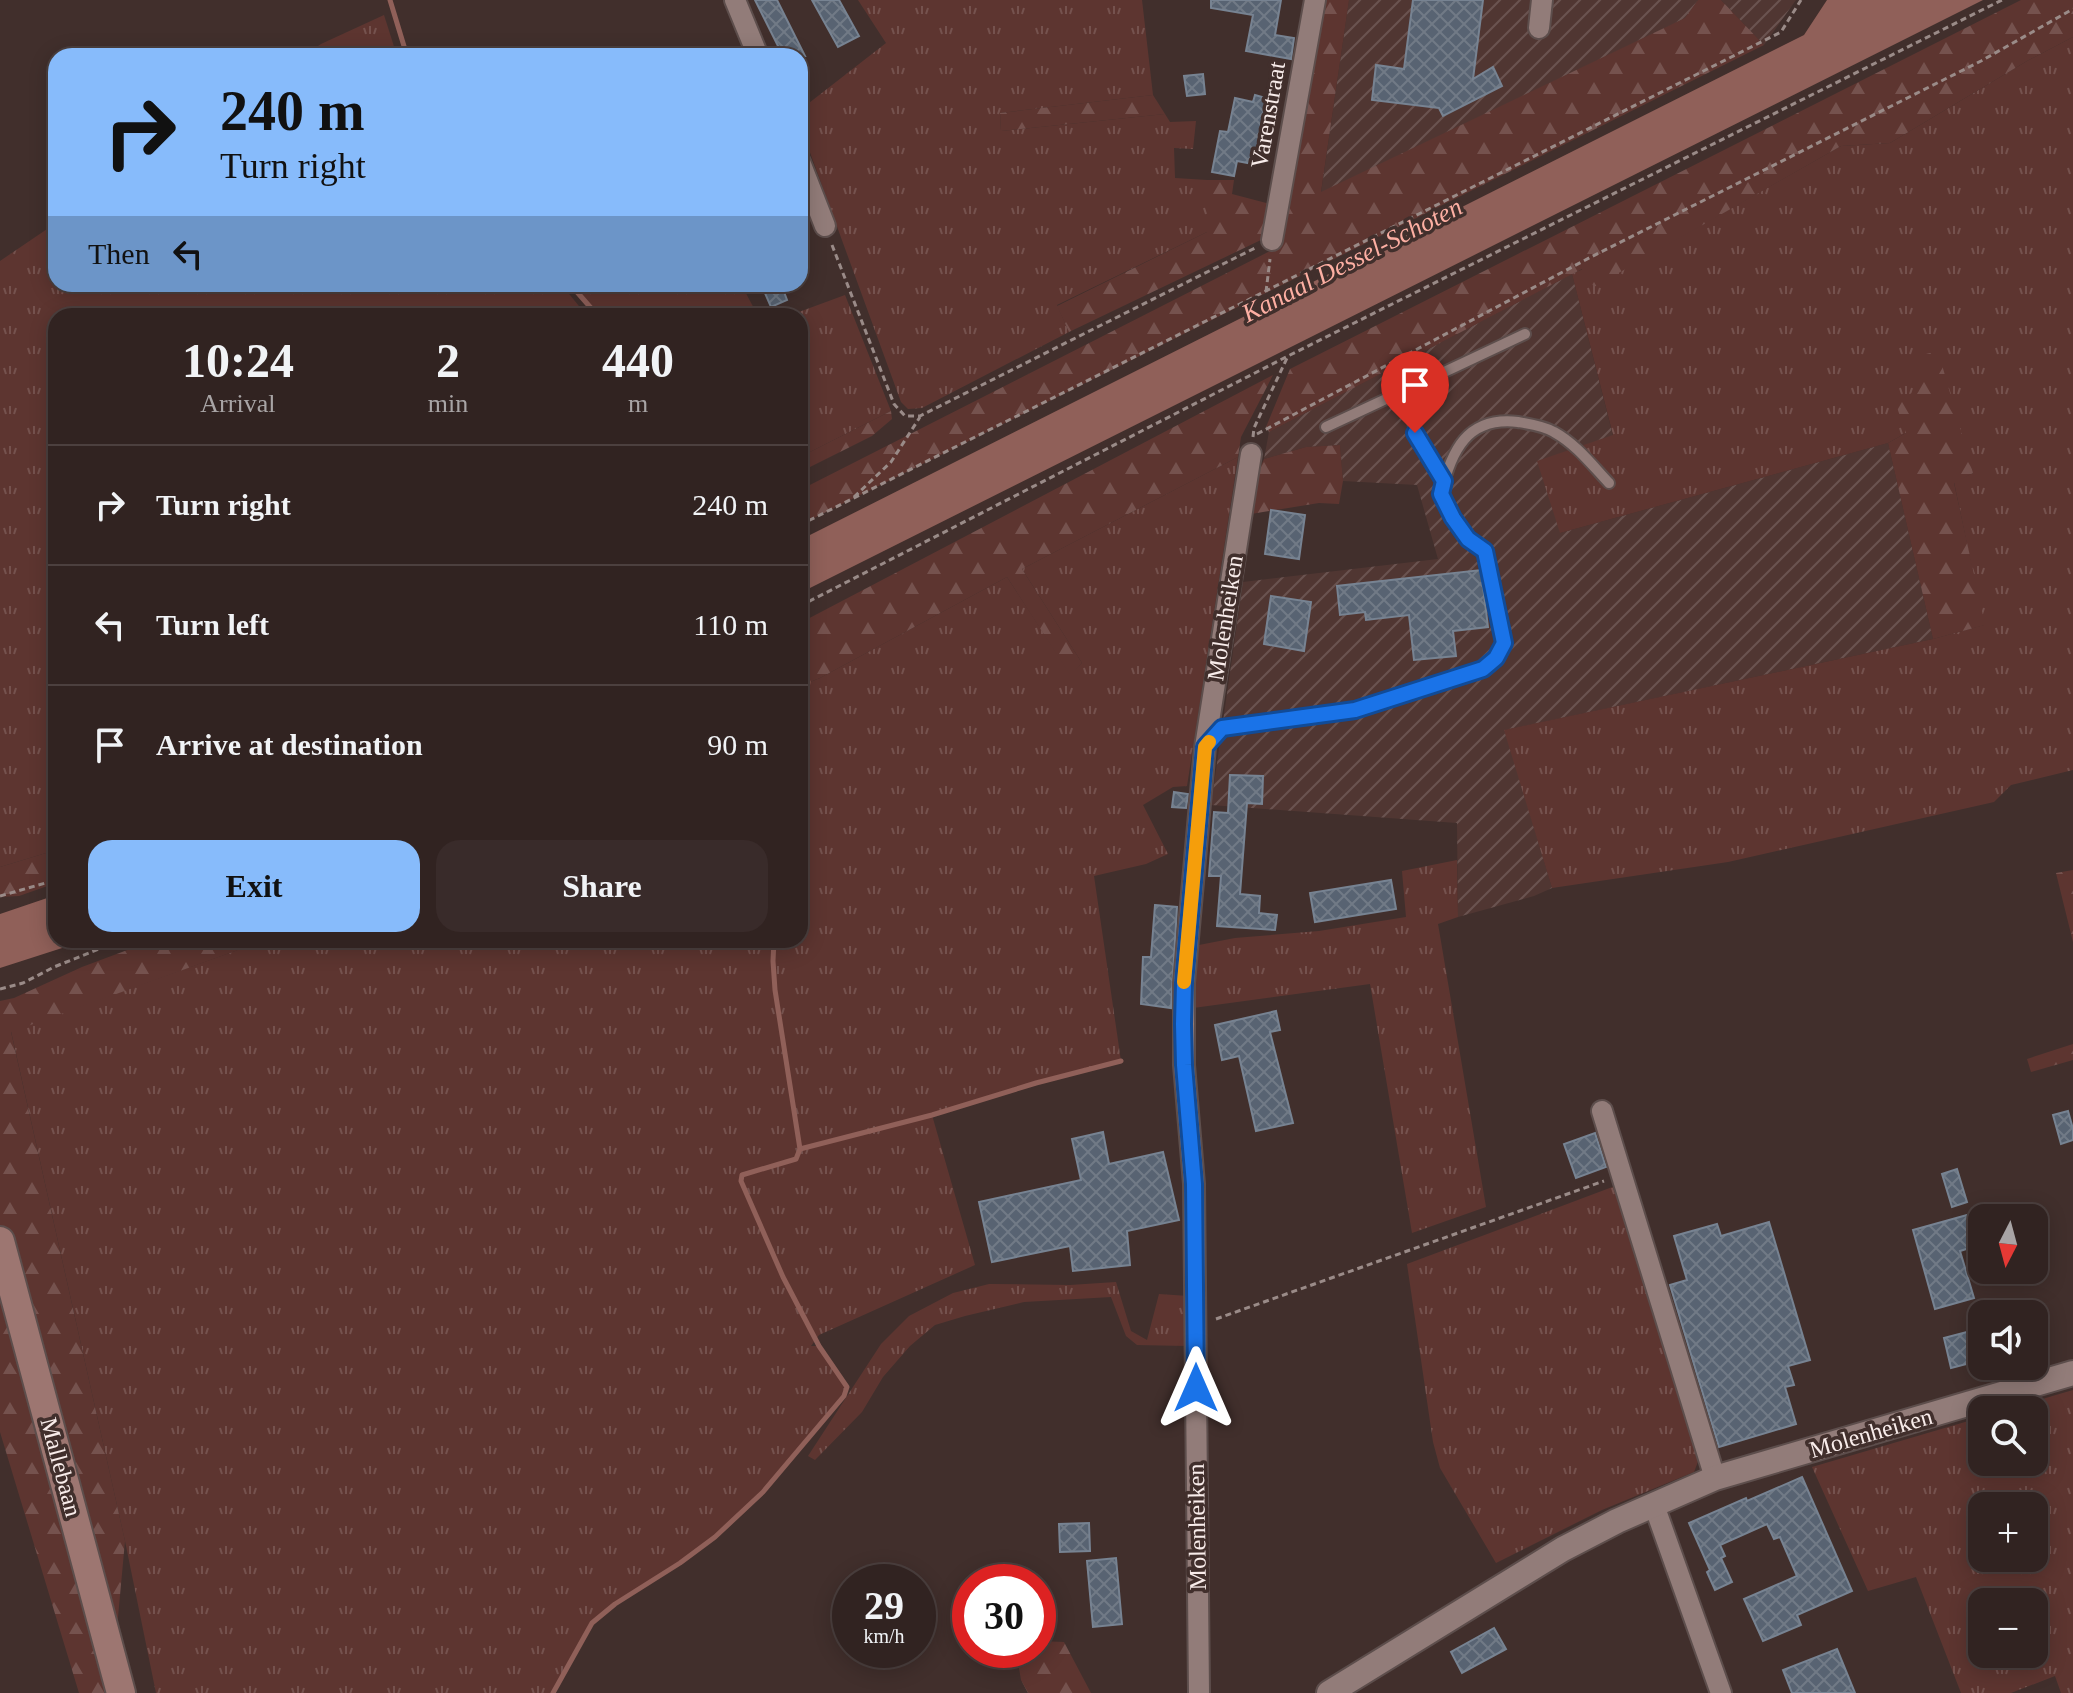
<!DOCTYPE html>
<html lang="en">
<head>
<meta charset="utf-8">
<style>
	:root { --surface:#312321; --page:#392b2a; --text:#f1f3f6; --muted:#a8a4a5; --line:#4c403f; --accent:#87bbfb }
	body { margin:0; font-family:"Times New Roman",serif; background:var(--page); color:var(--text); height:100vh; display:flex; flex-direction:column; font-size:30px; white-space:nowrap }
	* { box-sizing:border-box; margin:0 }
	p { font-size:26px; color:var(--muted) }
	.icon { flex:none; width:44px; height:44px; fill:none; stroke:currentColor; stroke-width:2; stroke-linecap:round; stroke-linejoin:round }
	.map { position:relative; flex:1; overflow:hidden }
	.drawer { position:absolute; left:48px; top:308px; width:760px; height:640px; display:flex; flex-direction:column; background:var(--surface); border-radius:24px; box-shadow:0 4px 20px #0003,0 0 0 2px var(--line) }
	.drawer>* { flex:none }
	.hud { position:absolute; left:48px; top:48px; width:760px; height:244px; border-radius:24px; box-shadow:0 4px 20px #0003,0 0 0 2px var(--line); background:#87bbfb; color:#111; overflow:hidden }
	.needle { width:52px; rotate:186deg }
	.controls { position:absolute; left:1968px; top:1204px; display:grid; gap:16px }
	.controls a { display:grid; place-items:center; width:80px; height:80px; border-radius:16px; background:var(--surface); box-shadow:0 4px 20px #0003,0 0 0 2px var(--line); font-size:40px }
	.speed { position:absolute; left:832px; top:1564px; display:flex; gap:16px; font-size:40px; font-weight:700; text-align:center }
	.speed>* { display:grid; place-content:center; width:104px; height:104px; border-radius:50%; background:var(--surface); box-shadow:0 4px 20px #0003,0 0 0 2px var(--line); line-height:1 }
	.speed small { font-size:20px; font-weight:400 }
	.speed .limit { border:12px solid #d22; background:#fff; color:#111 }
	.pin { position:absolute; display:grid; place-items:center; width:68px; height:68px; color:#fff; margin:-82px -34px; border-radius:50% 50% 50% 0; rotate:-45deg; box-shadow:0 0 8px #0007 }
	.pin .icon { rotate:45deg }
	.me { position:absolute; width:88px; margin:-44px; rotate:0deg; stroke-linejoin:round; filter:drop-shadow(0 0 6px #0008) }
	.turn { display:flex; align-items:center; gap:28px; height:168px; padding:0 40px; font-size:36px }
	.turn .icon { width:104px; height:104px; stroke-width:2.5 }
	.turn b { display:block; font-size:56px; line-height:68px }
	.then { display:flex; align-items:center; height:76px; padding:0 40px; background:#0003; gap:16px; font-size:30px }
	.eta { display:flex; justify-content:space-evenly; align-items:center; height:136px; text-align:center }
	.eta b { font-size:48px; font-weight:800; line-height:56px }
	.action { display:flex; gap:16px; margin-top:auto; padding:16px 40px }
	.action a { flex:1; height:92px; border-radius:24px; background:var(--accent); color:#111; font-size:32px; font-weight:800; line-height:92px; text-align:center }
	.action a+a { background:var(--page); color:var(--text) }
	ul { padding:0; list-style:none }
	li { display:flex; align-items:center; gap:24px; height:120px; padding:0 40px; border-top:2px solid var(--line) }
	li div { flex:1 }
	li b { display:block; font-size:30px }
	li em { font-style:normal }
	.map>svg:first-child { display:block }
</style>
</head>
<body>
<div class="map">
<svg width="2073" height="1693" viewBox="0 0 2073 1693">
	<defs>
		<pattern id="industrial-furrows" width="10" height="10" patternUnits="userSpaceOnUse" patternTransform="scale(2)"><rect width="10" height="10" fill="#503632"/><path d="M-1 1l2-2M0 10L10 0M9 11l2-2" fill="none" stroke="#6a5350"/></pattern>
		<pattern id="grass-tufts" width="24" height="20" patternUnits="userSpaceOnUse" patternTransform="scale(2)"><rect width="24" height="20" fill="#5d3530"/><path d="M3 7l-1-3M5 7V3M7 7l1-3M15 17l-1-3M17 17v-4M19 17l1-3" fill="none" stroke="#75524e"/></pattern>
		<pattern id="forest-firs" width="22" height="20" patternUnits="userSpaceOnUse" patternTransform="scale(2)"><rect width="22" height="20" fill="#5d3530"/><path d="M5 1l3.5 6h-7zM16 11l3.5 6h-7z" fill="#75524e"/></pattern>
		<pattern id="building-cross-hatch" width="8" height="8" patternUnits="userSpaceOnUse" patternTransform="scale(2)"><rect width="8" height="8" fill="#586372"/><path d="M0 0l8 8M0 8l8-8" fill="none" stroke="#717a86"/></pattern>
	</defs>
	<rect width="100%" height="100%" fill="#412f2c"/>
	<g fill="url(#industrial-furrows)">
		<polygon points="1349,0 1698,0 1686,18 1321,193"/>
		<polygon points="1721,0 1796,0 1764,45"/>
		<polygon points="1572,274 1613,436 1560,533 1888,443 1933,639 1505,730 1552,888 1534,896 1458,917 1457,823 1211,805 1243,582 1438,559 1417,485 1343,481 1340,445 1306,447 1264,459 1269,432"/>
	</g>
	<g fill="url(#grass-tufts)" fill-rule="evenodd">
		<polygon points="858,0 1142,0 1153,95 1000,113 1001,131 1165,114 1170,122 1196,121 1193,149 1174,148 1175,178 1207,180 1207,232 1057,305 1069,332 922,408 908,409 901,402 800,125 800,110 886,43"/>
		<polygon points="384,15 397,56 303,56 321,44"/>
		<polygon points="2073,37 2073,770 2011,785 1994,802 1728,862 1552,888 1504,730 1933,639 1984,625 1954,482 1973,473 1919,391 1906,433 1888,443 1560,533 1537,461 1613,435 1572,274 1583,269 1594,286 1841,146 1890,143 2027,61"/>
		<polygon points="56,223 56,284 561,284 587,316 56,316 56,850 0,867 0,261"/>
		<polygon points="572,284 741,284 758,316 602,316"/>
		<polygon points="845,295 891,411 800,457 800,316 788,316"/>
		<polygon points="1238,457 1187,786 1173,787 1143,805 1168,854 1146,864 1094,876 1121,1061 1036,1083 932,1115 975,1265 819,1335 811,1346 819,1346 847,1387 844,1396 763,1492 715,1537 680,1563 615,1604 592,1622 553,1693 156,1693 125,1541 11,1031 266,940 800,940 800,686 820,678 1007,577 1070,674 1082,663 1022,569"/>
		<polygon points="1457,860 1458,917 1438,924 1486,1207 1412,1233 1370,984 1193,1008 1199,945 1235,938 1319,931 1406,917 1402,871"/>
		<polygon points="1615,1186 1699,1459 1694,1472 1602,1510 1496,1563 1440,1468 1433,1442 1407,1264"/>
		<polygon points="1116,1282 1131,1331 1147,1340 1159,1294 1188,1296 1187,1346 1137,1345 1126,1336 1111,1297 1024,1302 965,1316 935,1325 910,1346 883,1377 862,1412 815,1460 808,1456 881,1344 909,1316 953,1293 989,1284 1070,1285"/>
		<path d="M2073,1390V1693H2061L2055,1676L2011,1693H1961L1916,1577L1868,1591L1812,1467L1982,1417V1462H2034V1410H2005ZM1982,1506H2034V1558H1982ZM1982,1602H2034V1654H1982Z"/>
	</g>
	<g fill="url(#forest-firs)">
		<polygon points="1322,0 1349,0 1321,192 1685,18 1698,0 1721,0 1764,45 800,525 800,490 1278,247"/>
		<polygon points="2021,0 2073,0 2073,37 2027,61 1890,143 1841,146 1594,287 1582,269 1269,432 1266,427 1290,369"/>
		<polygon points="1153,95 1165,114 1001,131 1000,113"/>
		<polygon points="1207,180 1234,180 1232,194 1270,204 1263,239 1069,332 1057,306 1207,232"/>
		<polygon points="1938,351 1973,473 1954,483 1985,625 1933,639 1888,443 1906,433 1894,399 1919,391 1910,358"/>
		<polygon points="1273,375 1241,437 1238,457 1022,569 1082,663 1070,675 1007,577 820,678 800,686 800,623"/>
		<polygon points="891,411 892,419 872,436 800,472 800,457"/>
		<polygon points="1340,445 1343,481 1339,504 1319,503 1251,514 1257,475 1264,459 1306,447"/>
		<polygon points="56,850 56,883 19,896 0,897 0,867"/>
		<polygon points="2073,870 2073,942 2056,873"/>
		<polygon points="154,940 266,940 11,1032 125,1541 111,1693 79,1693 0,1432 0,1001 14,998 82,967"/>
		<polygon points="2073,1044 2073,1060 2031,1072 2027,1059"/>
		<polygon points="1038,1641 1064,1642 1091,1693 1028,1693 1021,1680 1016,1650 1038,1650"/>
	</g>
	<g fill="#906059">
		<polygon points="1827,0 1983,0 800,593 800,540 1804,35"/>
		<polygon points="56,895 56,940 87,940 0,968 0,914"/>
	</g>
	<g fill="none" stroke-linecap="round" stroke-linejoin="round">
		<g stroke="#906059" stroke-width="5">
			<polyline points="390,0 407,56"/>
			<polyline points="570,284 598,316"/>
			<polyline points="800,729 808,682"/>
			<polyline points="800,1149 932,1115 1036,1083 1121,1061"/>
			<polyline points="553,1693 592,1623 615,1604 680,1563 715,1537 763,1492 844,1396 847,1387 819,1346 783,1277 741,1181 742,1175 796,1159 800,1149 775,990 773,961 774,940"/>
		</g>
	</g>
	<g fill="url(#building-cross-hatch)" stroke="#778392" stroke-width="2">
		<polygon points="755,0 777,0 805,56 783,56"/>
		<polygon points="812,0 839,0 859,36 838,47"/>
		<polygon points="1211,0 1281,0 1275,35 1294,38 1291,59 1246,51 1253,15 1211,8"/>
		<polygon points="1413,0 1483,0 1473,79 1493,67 1502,86 1443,116 1439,108 1372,100 1376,65 1404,69"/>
		<polygon points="1203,74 1205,94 1187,96 1184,76"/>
		<polygon points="1255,95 1269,99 1258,165 1237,161 1234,176 1212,172 1220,131 1228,132 1235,98 1253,102"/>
		<polygon points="761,284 781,284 787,300 771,307"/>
		<polygon points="1271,510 1305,515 1299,559 1265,554"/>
		<polygon points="1481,570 1488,627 1453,631 1456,656 1414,660 1409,615 1366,620 1365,612 1340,615 1337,586"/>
		<polygon points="1271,596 1311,602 1304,651 1264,644"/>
		<polygon points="1230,775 1263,776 1262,804 1247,803 1240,894 1260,896 1259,913 1277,915 1275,930 1217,926 1221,876 1209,876 1214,812 1228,813"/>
		<polygon points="1174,792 1188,794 1186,808 1172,807"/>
		<polygon points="1391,880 1396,909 1315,922 1310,893"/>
		<polygon points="1155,905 1177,907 1171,1008 1141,1004 1143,957 1151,957"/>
		<polygon points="1276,1011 1280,1030 1270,1032 1293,1123 1256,1131 1239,1056 1222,1060 1215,1025"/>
		<polygon points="2068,1111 2073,1129 2073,1140 2061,1144 2053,1115"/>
		<polygon points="1103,1132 1109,1164 1163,1152 1179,1220 1127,1231 1130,1265 1073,1271 1070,1246 992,1262 979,1202 1081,1180 1072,1139"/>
		<polygon points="1595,1133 1606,1167 1576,1178 1564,1144"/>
		<polygon points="1957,1169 1967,1202 1952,1207 1942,1174"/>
		<polygon points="1967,1215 1976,1246 1960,1251 1974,1298 1935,1309 1913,1230"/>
		<polygon points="1769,1222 1810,1360 1788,1366 1794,1385 1785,1387 1796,1424 1719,1447 1670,1285 1687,1280 1674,1236 1717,1224 1721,1236"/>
		<polygon points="1982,1328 1982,1360 1951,1368 1944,1338"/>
		<polygon points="1802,1477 1852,1591 1797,1615 1801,1625 1763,1641 1744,1599 1797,1576 1780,1537 1774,1539 1767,1524 1720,1545 1725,1556 1721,1558 1732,1582 1715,1590 1707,1572 1710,1570 1689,1523 1746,1498 1747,1501"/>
		<polygon points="1089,1523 1090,1551 1060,1552 1059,1524"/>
		<polygon points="1116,1558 1122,1624 1093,1627 1087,1561"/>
		<polygon points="1494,1628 1506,1649 1462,1673 1451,1652"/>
		<polygon points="1837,1649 1855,1693 1792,1693 1783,1670"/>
	</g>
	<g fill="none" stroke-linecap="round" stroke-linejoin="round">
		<g stroke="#5d4e4c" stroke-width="14">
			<g id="service">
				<polyline points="1326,427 1431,378"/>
				<polyline points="1444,481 1415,433 1411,409 1422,390 1440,374 1525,334"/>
				<path d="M1209,742L1222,728L1355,710L1483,669L1496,658L1504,643L1485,551L1468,539L1453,518L1441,494C1451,451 1467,416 1518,422C1530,424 1544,426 1554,432C1576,444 1592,465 1609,483"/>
			</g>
		</g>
		<g stroke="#5d4e4c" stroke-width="24">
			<g id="minor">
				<polyline points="735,0 758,56"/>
				<polyline points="1539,28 1542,0"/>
				<polyline points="800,162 825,226"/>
				<polyline points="1272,240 1315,0"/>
				<polyline points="1602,1111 1715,1478"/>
				<polyline points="1654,1505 1721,1693"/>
				<polyline points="1199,1693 1194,1184 1184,1065 1184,983 1205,747 1251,454"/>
			</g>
		</g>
		<g stroke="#5d4e4c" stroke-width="28">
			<polyline id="tertiary" points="1329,1693 1563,1549 1617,1521 1715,1478 2073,1373"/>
		</g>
		<g stroke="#5d4e4c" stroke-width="32">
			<polyline id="secondary" points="0,1241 121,1693"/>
		</g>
		<g stroke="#9a8b88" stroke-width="3" stroke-dasharray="6 4" stroke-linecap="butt">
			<polyline points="832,245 894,404 905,416 920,416 1255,248"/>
			<polyline points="1266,292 1270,259"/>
			<polyline points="1257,434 1591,257 1981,61 2073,9"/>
			<polyline points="1253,437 1254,428 1288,356"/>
			<polyline points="854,497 891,462 920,417"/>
			<polyline points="800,525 1781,32 1801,0"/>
			<polyline points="800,606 1288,356 2002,0"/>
			<polyline points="0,896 56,880"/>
			<polyline points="0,989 23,983 54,967 121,940"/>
			<polyline points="1216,1319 1604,1181"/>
		</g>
		<use href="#service" stroke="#927c79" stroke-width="10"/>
		<use href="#minor" stroke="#927c79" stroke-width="20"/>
		<use href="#tertiary" stroke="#927c79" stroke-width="24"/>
		<use href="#secondary" stroke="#9d7671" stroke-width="28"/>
	</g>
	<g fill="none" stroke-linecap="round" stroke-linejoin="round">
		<g stroke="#114b97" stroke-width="20">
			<polyline id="route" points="1196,1388 1194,1184 1184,1065 1183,1024 1184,983 1205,747 1222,728 1355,710 1483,669 1496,658 1504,643 1485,551 1468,539 1453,518 1441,494 1444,481 1415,433"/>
		</g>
		<use href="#route" stroke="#1a73e8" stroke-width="14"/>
		<polyline stroke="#f59e0b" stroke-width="14" points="1184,982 1205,747 1209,742"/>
	</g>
	<g text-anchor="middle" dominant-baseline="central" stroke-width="7" stroke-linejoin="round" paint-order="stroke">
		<g font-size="24" fill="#f8ecea" stroke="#412f2c">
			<text transform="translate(1268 115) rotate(-80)">Varenstraat</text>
			<text transform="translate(1225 618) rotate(-81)">Molenheiken</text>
			<text transform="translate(1871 1433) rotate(-16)">Molenheiken</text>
			<text transform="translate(61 1467) rotate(75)">Mallebaan</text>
			<text transform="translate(1197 1527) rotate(-91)">Molenheiken</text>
		</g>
		<g font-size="26" font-style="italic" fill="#fdafa3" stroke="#412f2c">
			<text transform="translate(1352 260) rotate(-27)">Kanaal Dessel-Schoten</text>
		</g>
	</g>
</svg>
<div class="controls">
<a><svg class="needle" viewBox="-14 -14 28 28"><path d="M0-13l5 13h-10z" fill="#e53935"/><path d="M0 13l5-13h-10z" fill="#a8a4a5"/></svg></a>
<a><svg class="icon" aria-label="sound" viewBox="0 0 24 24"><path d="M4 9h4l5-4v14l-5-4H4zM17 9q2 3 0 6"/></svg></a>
<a><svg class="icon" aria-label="search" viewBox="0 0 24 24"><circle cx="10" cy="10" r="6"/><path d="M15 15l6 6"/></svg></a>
<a>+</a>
<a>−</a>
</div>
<div class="speed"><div>29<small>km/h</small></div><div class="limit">30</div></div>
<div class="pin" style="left:1415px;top:433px;background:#d93025"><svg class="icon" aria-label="arrive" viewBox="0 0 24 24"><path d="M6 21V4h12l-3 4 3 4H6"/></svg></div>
<svg class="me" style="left:1196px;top:1388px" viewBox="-20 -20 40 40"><path d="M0-17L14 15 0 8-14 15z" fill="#1a73e8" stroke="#fff" stroke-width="4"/></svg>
<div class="hud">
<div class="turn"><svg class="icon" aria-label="right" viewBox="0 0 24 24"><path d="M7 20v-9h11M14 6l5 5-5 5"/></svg><div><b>240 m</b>Turn right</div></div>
<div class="then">Then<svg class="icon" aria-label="left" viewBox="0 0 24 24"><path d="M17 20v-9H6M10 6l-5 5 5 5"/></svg></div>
</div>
<section class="drawer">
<div class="eta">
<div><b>10:24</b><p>Arrival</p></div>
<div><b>2</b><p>min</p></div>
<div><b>440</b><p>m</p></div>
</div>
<ul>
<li><svg class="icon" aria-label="right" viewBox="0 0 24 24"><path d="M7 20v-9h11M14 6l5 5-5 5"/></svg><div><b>Turn right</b></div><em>240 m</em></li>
<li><svg class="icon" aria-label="left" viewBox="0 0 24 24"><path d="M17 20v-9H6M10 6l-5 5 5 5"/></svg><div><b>Turn left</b></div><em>110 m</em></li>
<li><svg class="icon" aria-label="arrive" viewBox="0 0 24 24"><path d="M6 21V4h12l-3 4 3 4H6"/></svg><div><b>Arrive at destination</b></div><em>90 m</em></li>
</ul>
<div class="action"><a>Exit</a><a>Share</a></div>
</section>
</div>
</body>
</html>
